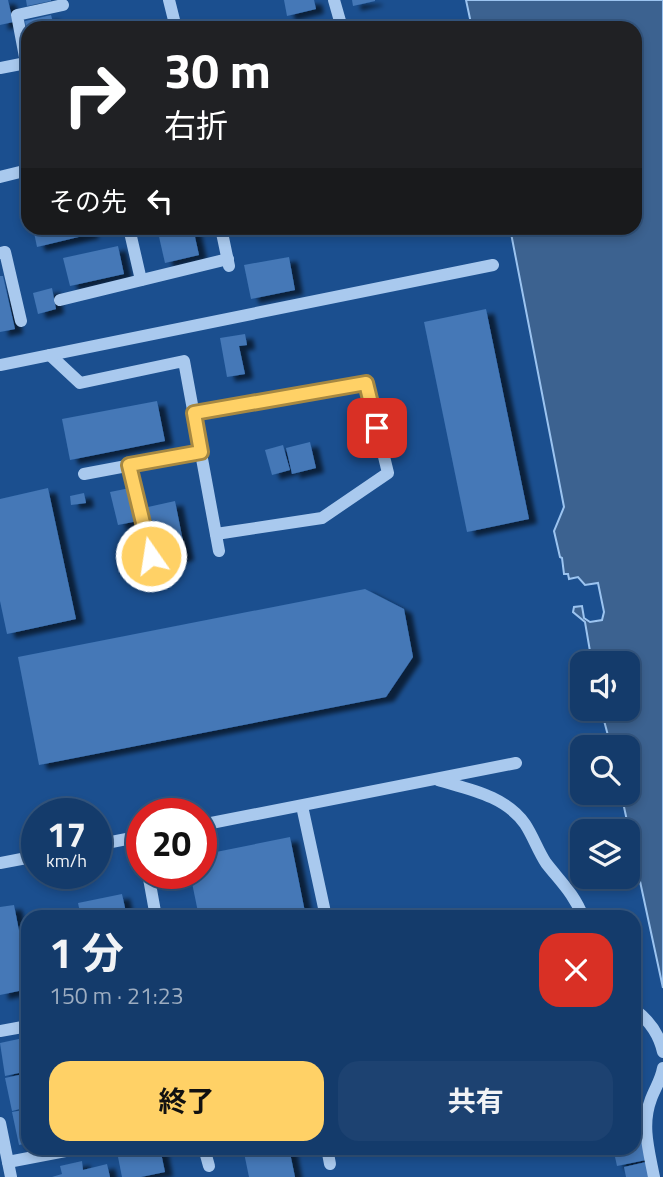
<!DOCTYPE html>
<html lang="ja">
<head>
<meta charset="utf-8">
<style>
	:root { --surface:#143b6b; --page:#1d4271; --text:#f1f3f6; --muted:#9dadc1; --line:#33557e; --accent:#ffd166 }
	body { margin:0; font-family:"Titillium Web","Noto Sans JP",sans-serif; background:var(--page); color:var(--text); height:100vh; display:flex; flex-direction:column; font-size:26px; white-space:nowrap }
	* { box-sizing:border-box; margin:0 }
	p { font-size:23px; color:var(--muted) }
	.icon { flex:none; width:38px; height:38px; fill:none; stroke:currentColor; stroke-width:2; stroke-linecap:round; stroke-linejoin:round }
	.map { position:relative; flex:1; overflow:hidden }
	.side { position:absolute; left:21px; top:910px; width:620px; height:245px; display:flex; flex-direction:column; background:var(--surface); border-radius:21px; box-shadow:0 4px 10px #0003,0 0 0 2px var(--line) }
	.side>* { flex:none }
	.top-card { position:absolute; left:21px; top:21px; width:621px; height:214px; border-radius:21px; box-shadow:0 4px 10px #0003,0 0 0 2px var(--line); background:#202124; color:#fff; overflow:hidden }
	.tools { position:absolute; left:570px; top:651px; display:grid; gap:14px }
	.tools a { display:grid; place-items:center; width:70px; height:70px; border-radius:14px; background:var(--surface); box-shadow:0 4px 10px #0003,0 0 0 2px var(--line); font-size:35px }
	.speed { position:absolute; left:21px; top:798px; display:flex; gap:14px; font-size:35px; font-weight:700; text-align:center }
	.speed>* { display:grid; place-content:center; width:91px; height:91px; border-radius:50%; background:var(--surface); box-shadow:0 4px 10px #0003,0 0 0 2px var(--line); line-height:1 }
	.speed small { font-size:18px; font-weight:400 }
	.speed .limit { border:10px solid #d22; background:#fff; color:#111 }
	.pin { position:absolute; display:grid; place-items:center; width:60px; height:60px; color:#fff; margin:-30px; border-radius:14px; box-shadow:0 4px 10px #0006 }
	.me { position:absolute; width:77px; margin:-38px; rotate:347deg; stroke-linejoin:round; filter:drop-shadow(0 0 5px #0008) }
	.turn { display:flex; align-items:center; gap:24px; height:147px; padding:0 28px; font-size:32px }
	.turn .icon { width:91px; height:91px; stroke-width:2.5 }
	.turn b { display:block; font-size:49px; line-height:60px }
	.then { display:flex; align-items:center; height:66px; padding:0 28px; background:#0003; gap:14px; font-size:26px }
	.round { display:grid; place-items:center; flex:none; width:74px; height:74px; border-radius:21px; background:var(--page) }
	.summary { display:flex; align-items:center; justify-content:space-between; height:119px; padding:0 28px }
	h1 { font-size:42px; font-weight:700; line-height:52px }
	.primary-button { display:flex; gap:14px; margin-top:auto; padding:14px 28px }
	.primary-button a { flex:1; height:80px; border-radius:21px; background:var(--accent); color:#111; font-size:28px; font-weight:700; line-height:80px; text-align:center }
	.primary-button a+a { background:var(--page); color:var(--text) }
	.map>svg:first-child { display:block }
</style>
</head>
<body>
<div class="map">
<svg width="663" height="1177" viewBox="0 0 663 1177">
	<defs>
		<filter id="shadow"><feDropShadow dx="8" dy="4.5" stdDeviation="2" flood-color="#0009"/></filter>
	</defs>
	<rect width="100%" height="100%" fill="#1b4f8f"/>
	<polygon fill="#3c6290" stroke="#9cc4f0" stroke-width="2" points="466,0 663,0 663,988 621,793 628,793 628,747 611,747 601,709 628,709 628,663 592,663 585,622 573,612 574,607 582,606 584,618 590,622 602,620 604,612 598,583 585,585 578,577 569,579 568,574 564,574 562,558 560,557 554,531 564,507 510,228 635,228 635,28 472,28"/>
	<g fill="#4478b7" filter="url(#shadow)">
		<polygon points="0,0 8,0 13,22 0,25"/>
		<polygon points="26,0 51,0 51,1 27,6"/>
		<polygon points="284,0 314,0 316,9 287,16"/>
		<polygon points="352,0 375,0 375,1 353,6"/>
		<polygon points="51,15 54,26 26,28 25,21"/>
		<polygon points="33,228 89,228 91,234 37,247"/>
		<polygon points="157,228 193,228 199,255 165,263"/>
		<polygon points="118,246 124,274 70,286 63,258"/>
		<polygon points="289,257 295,290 251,299 244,265"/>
		<polygon points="0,276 3,276 15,329 0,332"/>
		<polygon points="52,288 56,309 38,314 33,293"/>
		<polygon points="486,309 529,519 467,532 424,322"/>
		<polygon points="245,334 247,345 239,346 245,374 227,377 220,338"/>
		<polygon points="157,401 165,441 70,460 62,419"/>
		<polygon points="310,442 316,468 292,474 286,448"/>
		<polygon points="283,445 290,470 272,475 265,450"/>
		<polygon points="48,488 76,619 7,634 0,601 0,499"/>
		<polygon points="130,488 138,521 118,525 110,492"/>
		<polygon points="84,493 86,503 71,505 70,496"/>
		<polygon points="175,501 186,556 159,562 148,507"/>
		<polygon points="365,589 404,609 413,657 386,697 39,765 18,657"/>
		<polygon points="290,837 306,917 199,917 190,873 201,873 201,855"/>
		<polygon points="122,894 127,917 81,917 78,903"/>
		<polygon points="14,905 28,976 28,989 0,995 0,907"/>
		<polygon points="28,1037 28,1071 5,1076 0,1043"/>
		<polygon points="28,1073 28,1107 12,1111 5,1078"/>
		<polygon points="634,1104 646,1160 617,1166 613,1148 634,1148"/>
		<polygon points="28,1109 28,1143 19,1145 12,1112"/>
		<polygon points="138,1148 160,1148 165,1172 141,1177 122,1177 117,1152"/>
		<polygon points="243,1148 289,1148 295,1177 249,1177"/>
		<polygon points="82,1161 83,1170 107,1164 110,1177 52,1177 62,1174 60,1166"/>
		<polygon points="646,1162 649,1177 626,1177 624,1167"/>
	</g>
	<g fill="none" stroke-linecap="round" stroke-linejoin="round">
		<g stroke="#a9c9ee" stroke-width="12">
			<polyline points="169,0 176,28"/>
			<polyline points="334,0 342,28"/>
			<polyline points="0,68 26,63"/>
			<polyline points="28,73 17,15 63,5"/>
			<polyline points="0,177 28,170"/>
			<polyline points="129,228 141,280"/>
			<polyline points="221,228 229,266"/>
			<polyline points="0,253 5,252 21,321"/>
			<polyline points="60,300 228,259"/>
			<polyline points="50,355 80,383 184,361 219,551"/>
			<polyline points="0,365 493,265"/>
			<polyline points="194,413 366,383 388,473 322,518 216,534"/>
			<polyline points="129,465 151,556"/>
			<polyline points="84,474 201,452"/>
			<path d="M438,780C468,789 506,796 525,824C533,836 538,851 546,863C560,881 575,895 583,917"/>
			<polyline points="302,806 326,917"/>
			<polyline points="201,825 516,763"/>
			<polyline points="96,845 142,836"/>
			<polyline points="0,863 37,856"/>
			<polyline points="148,873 156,917"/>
			<path d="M634,1009C649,1020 659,1034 663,1052"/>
			<polyline points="0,1031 28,1026"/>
			<polyline points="0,1123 11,1177"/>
			<polyline points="204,1148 209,1166"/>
			<polyline points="327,1148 330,1164"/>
			<polyline points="8,1162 81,1148"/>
			<path d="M654,1177C649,1151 641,1125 651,1099C655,1088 661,1080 663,1068"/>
		</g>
	</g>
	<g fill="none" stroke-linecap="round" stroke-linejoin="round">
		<g stroke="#a68842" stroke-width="18">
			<polyline id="route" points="151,556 129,465 201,452 194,413 366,383 377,428"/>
		</g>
		<use href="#route" stroke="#ffd166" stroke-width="12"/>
	</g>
</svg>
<div class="tools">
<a><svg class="icon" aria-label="sound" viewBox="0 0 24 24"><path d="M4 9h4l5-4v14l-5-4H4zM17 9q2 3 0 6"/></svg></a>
<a><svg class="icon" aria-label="search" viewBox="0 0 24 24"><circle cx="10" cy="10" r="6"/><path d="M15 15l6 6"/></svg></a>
<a><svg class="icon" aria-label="layers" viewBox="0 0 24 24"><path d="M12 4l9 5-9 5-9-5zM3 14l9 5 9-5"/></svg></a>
</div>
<div class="speed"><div>17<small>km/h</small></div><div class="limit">20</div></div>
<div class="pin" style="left:377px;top:428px;background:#d93025"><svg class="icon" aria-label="arrive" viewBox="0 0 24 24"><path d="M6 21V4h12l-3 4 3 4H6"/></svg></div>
<svg class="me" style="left:151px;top:556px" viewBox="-20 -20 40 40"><circle r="17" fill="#ffd166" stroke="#fff" stroke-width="3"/><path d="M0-11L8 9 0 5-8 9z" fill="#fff"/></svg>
<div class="top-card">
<div class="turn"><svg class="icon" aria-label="right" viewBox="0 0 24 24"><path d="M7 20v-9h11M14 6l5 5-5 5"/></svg><div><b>30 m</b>右折</div></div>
<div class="then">その先<svg class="icon" aria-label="left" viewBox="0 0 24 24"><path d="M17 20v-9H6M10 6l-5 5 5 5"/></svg></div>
</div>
<section class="side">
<div class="summary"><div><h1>1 分</h1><p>150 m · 21:23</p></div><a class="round" style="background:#d93025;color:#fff"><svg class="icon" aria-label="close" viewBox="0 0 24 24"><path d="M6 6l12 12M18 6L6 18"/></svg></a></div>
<div class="primary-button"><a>終了</a><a>共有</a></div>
</section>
</div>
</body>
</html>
